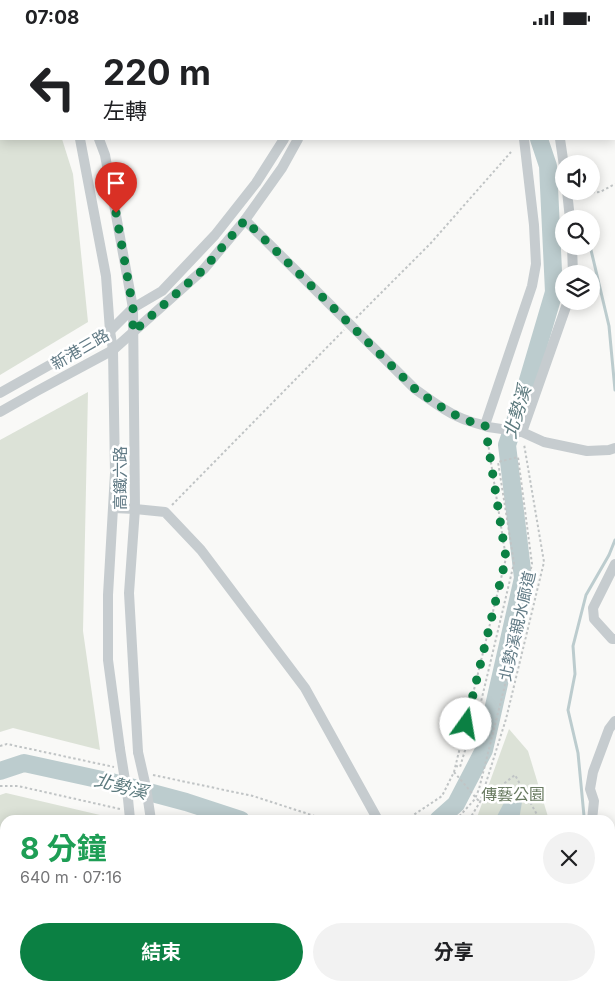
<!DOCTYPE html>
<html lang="zh-TW">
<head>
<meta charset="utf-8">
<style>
	:root { --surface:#fff; --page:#f2f2f2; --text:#202124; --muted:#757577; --accent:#0b8043 }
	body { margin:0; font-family:Inter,"Noto Sans TC",sans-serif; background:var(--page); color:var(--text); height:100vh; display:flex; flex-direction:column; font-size:19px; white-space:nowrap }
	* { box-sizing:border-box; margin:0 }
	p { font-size:16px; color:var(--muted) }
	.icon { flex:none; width:28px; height:28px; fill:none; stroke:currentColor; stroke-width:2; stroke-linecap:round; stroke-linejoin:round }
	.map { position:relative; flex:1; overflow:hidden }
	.details { position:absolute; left:0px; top:780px; width:615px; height:176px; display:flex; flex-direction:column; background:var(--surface); border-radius:15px 15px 0 0; box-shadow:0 2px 12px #0003 }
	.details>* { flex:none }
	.banner { position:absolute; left:0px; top:0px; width:615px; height:105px; box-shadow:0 2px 12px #0003; background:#fff; color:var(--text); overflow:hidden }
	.fabs { position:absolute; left:555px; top:120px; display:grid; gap:10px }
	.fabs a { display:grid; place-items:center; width:45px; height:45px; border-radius:50%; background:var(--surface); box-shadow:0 2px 12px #0003; font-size:25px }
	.pin { position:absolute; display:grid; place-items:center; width:42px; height:42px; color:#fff; margin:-51px -21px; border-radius:50% 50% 50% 0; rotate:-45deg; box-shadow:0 0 5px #0007 }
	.pin .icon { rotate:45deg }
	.me { position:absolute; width:55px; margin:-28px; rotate:13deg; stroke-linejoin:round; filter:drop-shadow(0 0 4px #0008) }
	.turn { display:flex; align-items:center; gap:18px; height:105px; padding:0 20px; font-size:22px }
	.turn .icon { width:65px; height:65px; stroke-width:2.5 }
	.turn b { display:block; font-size:35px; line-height:42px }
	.round { display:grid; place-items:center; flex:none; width:52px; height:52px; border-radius:26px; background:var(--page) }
	.headline { display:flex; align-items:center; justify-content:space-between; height:85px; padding:0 20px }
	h1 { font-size:30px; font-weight:700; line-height:38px; color:#1e9e55 }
	.action { display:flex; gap:10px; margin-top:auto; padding:10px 20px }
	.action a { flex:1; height:58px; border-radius:30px; background:var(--accent); color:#fff; font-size:20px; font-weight:700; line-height:58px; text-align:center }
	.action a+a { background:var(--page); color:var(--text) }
	.status { display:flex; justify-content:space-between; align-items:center; height:35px; padding:0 25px; background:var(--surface); direction:ltr }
	.status svg { height:14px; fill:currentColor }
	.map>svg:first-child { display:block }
</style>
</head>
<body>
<div class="status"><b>07:08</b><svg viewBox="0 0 49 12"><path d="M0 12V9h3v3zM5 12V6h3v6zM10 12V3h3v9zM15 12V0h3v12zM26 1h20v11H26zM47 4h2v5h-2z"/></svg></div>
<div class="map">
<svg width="615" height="956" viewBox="0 0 615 956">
	<rect width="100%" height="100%" fill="#f9f9f7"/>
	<g fill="#dce2d7">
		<polygon points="1,9 1,104 62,104 73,139 88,287 0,340 0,10"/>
		<polygon points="88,357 83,596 100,715 13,693 0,697 0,405"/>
		<polygon points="509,694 528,716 549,785 476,785"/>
		<polygon points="6,758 100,780 93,785 5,785 5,857 0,861 0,760"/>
	</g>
	<polygon fill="#bcccce" points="509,758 522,767 519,785 495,785"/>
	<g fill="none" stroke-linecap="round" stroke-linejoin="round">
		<g stroke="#bcccce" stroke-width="3">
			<polyline points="588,211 591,215 609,291 615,355"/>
			<polyline points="583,785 584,781 578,718 568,675 575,639 573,611 586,560 609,520 615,505"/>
		</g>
		<g stroke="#bcccce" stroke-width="18">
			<polyline points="501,0 501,1"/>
			<polyline points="0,736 24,728 111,747 186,767 241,785"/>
			<polyline points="438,785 456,769 484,715 523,543 507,410 521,369 554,257 548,131 539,104"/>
		</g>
		<g stroke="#c0c4c5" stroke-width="2" stroke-dasharray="2.5 2.5" stroke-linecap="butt">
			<polyline points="577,158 600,157 615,149"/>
			<polyline points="356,283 430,209 511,117"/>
			<polyline points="172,470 344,295"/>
			<polyline points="0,711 7,709 114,732"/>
			<polyline points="153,740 253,761 327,785"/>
			<polyline points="0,751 18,751 120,774"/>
			<polyline points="477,764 480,767 515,740 540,785"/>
			<polyline points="159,782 172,785"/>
			<polyline points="406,785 442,761 454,737 506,523 487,402"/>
			<polyline points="456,785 475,764 479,754 504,654 532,529 518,422 498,427 514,528 480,671 478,672 460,732 456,731"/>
			<polyline points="469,785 480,767 506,684 544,527 524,409"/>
		</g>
		<g stroke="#c6cccf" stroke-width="10">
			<polyline points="44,0 45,1"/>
			<polyline points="61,0 62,1"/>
			<polyline points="311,0 314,1"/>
			<polyline points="486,0 487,1"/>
			<polyline points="535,0 535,1"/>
			<polyline points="323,1 323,0"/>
			<polyline points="337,1 338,0"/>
			<polyline points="80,104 106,241 110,296 113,315 115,438 108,560 108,625 120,714"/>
			<polyline points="99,104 105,120 133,273 135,474 129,558 138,717"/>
			<polyline points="560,104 564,131"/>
			<polyline points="567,156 570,184"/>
			<path d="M245,185L415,354C432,366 450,380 469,386C476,389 482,389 488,392L522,397L544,407L587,416L609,415L615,413"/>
			<polyline points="572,211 573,239"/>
			<polyline points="0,358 110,296 133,273 162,256 215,200 256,148 284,104"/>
			<polyline points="0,377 37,356 113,315 204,234 245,185 282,133 298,104"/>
			<polyline points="485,390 532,251 536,229 534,190 524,104"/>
			<polyline points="522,397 568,266"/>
			<polyline points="114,473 135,474 165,477 201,515 305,653 378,785"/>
			<polyline points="615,529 593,573 594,584 612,604 615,604"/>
			<polyline points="129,785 151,785"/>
			<polyline points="592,785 594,766 590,754 593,737 609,694 615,686"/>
			<polyline points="0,888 5,884"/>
			<polyline points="0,909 5,905"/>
			<polyline points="185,951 187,956"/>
			<polyline points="208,951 210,956"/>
			<polyline points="588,951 595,956"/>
			<polyline points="88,956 100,951"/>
			<polyline points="311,956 318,951"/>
			<polyline points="530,956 536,951"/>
		</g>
		<polyline stroke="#c0c4c5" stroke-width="2" stroke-dasharray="2.5 2.5" stroke-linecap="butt" points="454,737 477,764"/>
		<g stroke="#c6cccf" stroke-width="10">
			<polyline points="120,714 128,764 130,784"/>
			<polyline points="138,717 146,752 151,785"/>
		</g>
	</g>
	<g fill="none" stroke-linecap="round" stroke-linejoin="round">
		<path stroke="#0b8043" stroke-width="9" stroke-dasharray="0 16.2" d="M116,178L133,273V297L204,234L245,185L415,354C432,366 450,379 469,386C474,388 480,389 485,390L506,523L466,689"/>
	</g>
	<g text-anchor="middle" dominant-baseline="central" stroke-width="5" stroke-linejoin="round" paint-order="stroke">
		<g font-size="16" fill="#617a85" stroke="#fff">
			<text transform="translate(80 314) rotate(-30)">新港三路</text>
			<text transform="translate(120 443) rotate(-90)">高鐵六路</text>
			<text transform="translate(517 591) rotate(-77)">北勢溪親水廊道</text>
		</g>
		<g font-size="16" fill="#697b61" stroke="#fff">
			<text x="513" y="759">傳藝公園</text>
		</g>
		<g font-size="18" font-style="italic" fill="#5c7a7e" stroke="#fff">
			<text transform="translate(517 377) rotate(-73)">北勢溪</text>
			<text transform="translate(121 751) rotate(15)">北勢溪</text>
		</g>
	</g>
</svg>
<div class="fabs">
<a><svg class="icon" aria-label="sound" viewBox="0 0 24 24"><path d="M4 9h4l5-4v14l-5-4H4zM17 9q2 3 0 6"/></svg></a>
<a><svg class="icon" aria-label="search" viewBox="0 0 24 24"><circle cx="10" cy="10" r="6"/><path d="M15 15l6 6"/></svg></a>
<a><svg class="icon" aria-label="layers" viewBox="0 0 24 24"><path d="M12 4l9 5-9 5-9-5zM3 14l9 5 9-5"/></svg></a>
</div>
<div class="pin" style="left:116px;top:178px;background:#d93025"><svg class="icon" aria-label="arrive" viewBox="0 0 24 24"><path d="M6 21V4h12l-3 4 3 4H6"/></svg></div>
<svg class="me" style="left:466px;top:689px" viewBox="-20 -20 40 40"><circle r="19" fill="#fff"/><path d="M0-13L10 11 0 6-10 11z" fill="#0b8043"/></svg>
<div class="banner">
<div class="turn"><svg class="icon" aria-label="left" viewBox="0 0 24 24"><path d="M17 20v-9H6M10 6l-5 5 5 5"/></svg><div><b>220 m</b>左轉</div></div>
</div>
<section class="details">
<div class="headline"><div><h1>8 分鐘</h1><p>640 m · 07:16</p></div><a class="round"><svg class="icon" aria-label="close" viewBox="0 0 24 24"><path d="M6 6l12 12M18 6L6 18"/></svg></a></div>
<div class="action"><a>結束</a><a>分享</a></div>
</section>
</div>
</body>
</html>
